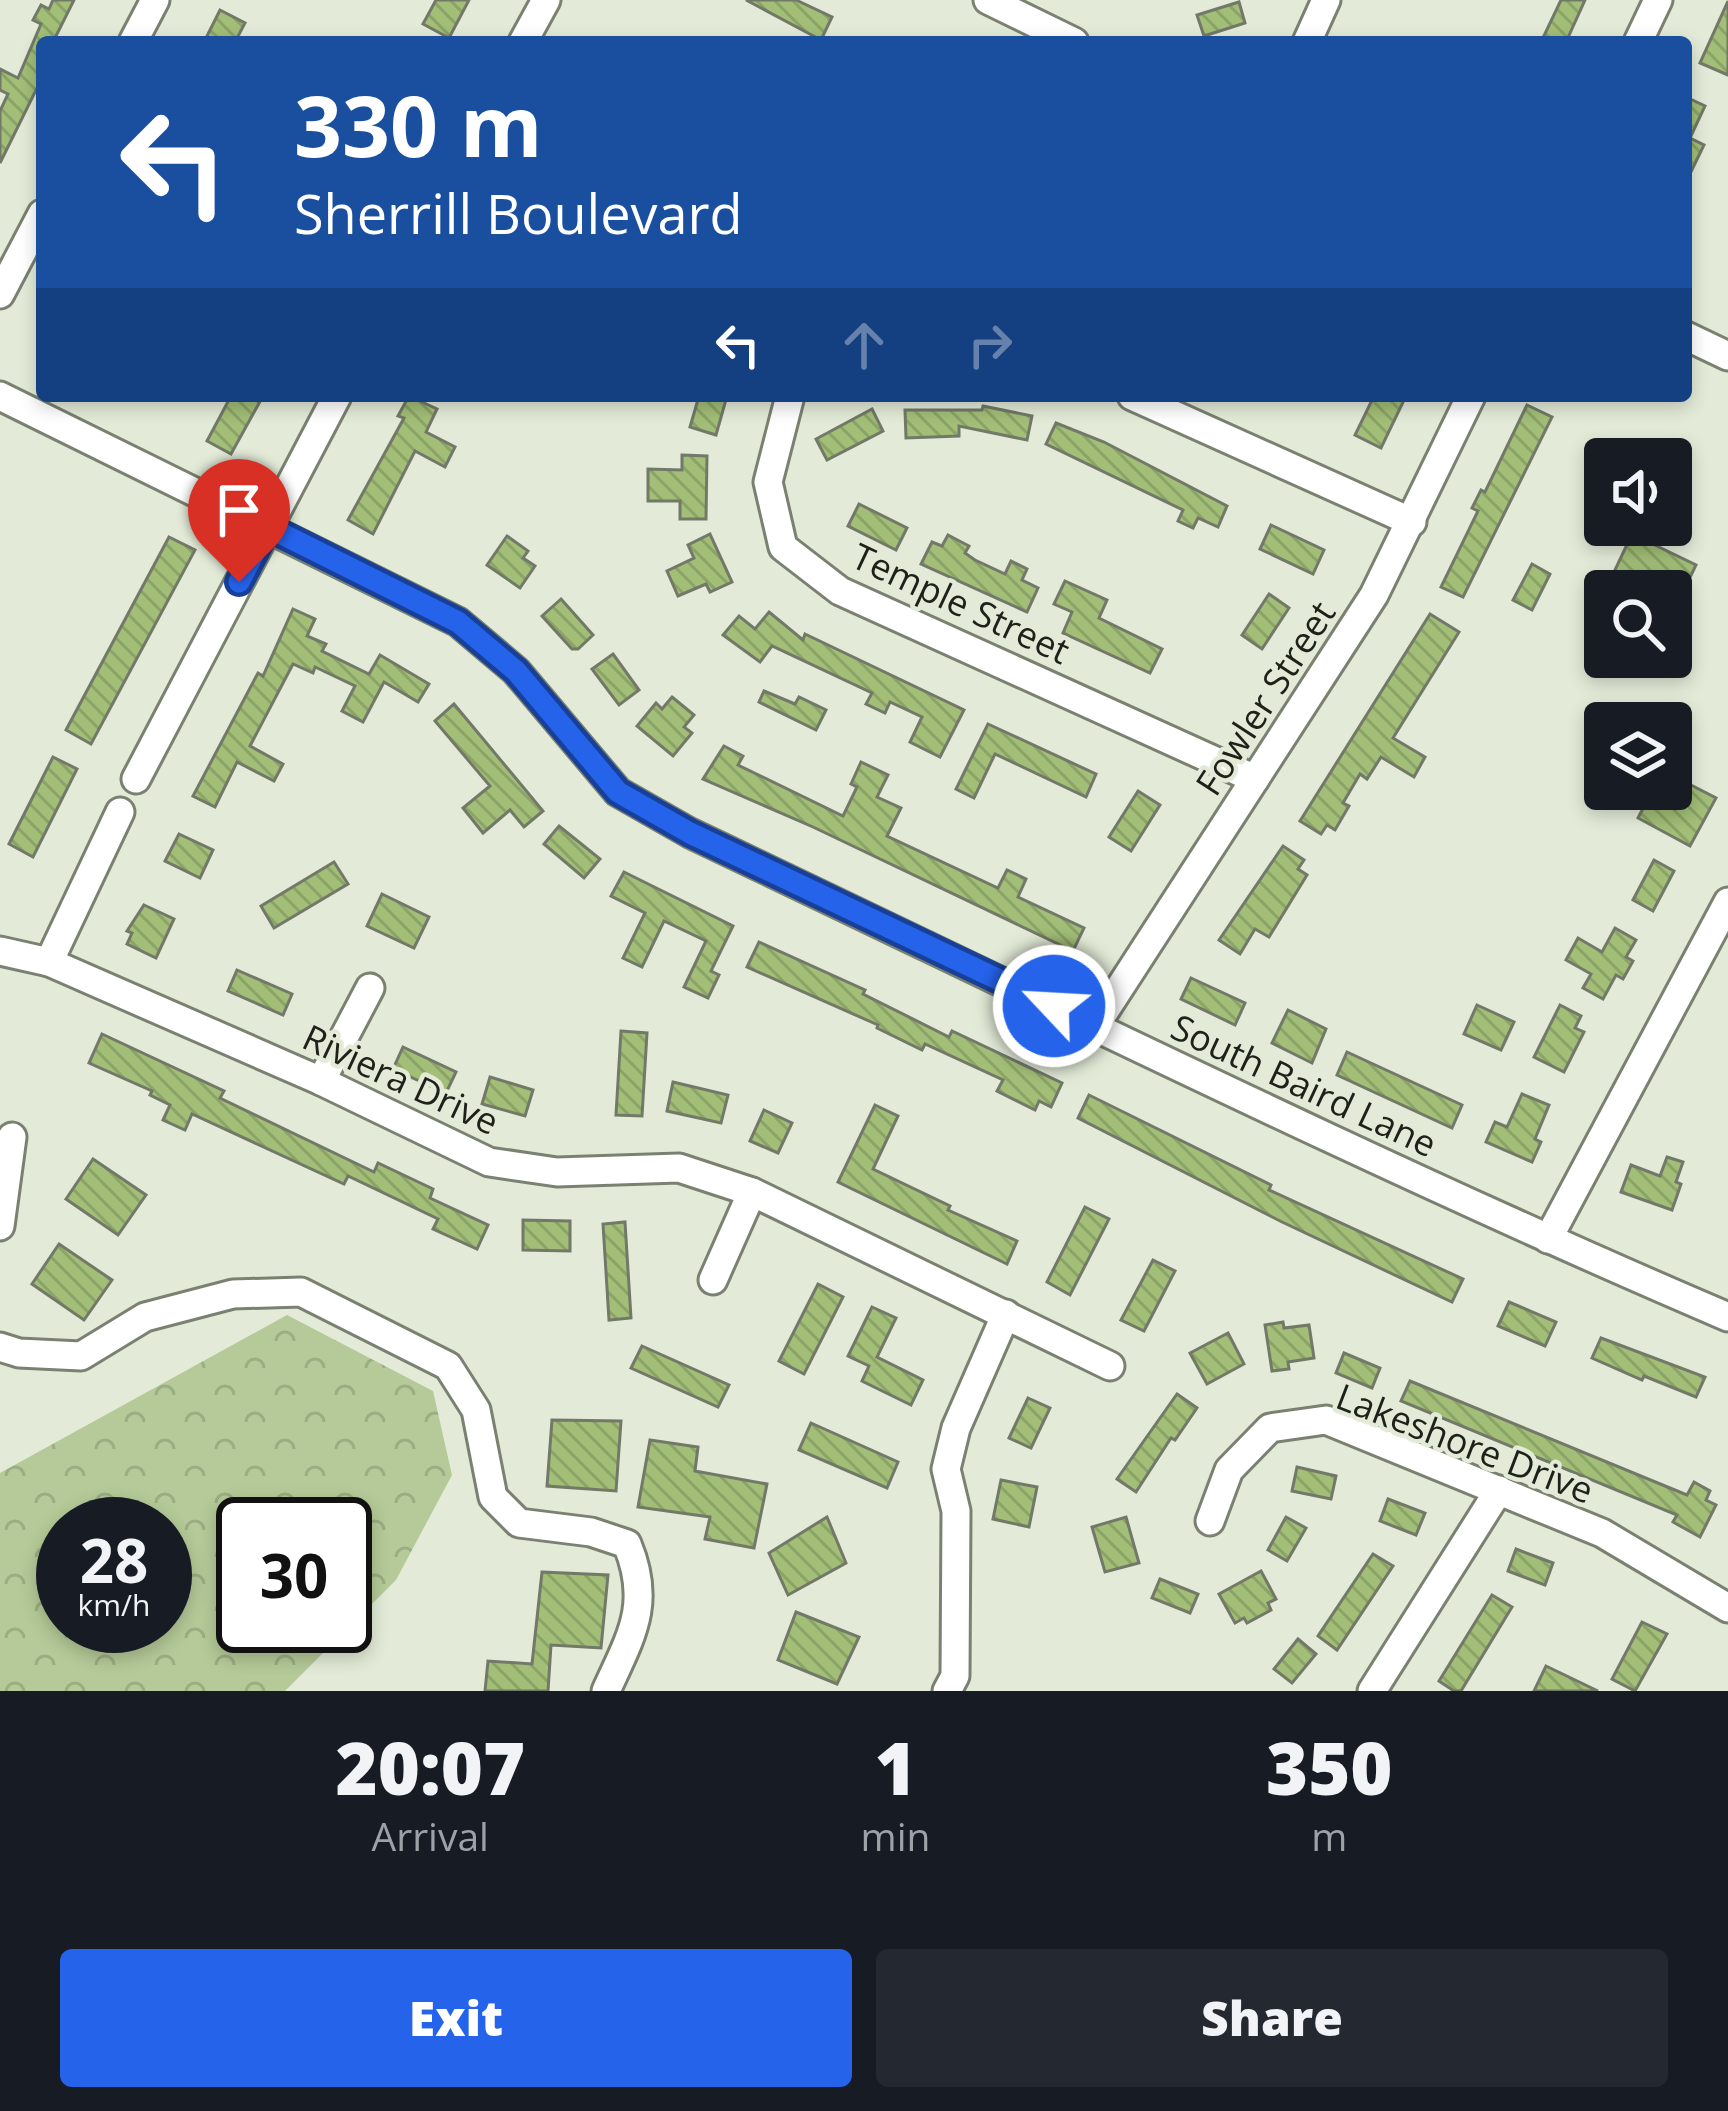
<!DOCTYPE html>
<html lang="en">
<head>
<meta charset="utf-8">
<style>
	:root { --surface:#171b24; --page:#242831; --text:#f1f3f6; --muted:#9ea1a6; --accent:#2563eb }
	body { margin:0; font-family:"Open Sans",sans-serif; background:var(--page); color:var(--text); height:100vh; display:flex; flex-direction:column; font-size:45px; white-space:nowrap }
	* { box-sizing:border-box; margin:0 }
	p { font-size:39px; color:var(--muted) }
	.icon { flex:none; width:66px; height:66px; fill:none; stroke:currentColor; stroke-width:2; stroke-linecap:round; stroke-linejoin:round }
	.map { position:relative; height:1691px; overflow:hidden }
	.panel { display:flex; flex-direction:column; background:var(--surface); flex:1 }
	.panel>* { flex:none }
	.guide { position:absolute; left:36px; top:36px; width:1656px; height:366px; border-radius:12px; box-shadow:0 6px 18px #0003; background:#1a4fa0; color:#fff; overflow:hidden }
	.tools { position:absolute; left:1584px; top:438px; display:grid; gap:24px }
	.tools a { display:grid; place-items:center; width:108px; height:108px; border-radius:12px; background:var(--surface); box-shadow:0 6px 18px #0003; font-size:60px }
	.speed { position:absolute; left:36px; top:1497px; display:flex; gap:24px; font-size:60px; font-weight:700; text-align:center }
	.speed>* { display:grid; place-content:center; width:156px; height:156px; border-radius:50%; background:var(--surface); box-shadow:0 6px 18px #0003; line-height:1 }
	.speed small { font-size:30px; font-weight:400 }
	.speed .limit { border:6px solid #111; border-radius:18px; background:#fff; color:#111 }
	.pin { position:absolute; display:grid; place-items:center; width:102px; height:102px; color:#fff; margin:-123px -51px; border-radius:50% 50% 50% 0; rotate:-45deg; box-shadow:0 0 12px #0007 }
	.pin .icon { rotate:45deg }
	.me { position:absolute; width:132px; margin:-66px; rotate:295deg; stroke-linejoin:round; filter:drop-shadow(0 0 9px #0008) }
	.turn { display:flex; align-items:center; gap:42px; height:252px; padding:0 60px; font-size:54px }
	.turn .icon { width:156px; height:156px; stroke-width:2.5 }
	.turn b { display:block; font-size:84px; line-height:102px }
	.lanes { display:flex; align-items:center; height:114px; padding:0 60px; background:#0003; justify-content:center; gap:60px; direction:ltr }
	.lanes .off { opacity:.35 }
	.eta { display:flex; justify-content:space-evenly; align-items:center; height:204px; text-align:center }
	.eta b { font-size:72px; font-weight:800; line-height:84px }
	.cta { display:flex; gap:24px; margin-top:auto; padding:24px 60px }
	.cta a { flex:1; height:138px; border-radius:12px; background:var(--accent); color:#fff; font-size:48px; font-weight:800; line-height:138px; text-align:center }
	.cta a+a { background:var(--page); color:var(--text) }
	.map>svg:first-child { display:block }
</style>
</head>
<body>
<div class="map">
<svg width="1728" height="1691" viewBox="0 0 1728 1691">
	<defs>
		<pattern id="forest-crowns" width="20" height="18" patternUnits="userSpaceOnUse" patternTransform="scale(3)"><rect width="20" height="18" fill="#b5ca98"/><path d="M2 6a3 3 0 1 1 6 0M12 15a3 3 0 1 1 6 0" fill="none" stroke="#9bad82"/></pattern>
		<pattern id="building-back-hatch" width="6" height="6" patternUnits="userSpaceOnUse" patternTransform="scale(3)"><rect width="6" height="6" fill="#a2be77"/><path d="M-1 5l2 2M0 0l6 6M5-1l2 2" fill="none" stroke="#8ba366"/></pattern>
	</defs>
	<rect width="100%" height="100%" fill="#e3ebd8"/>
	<path fill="url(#forest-crowns)" fill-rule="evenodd" d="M287,1315L433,1391L452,1475L396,1580L285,1691H0V1473ZM63,1524H165V1626H63ZM243,1524H345V1626H243Z"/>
	<g fill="url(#building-back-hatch)" stroke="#727968" stroke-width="3">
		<polygon points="53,0 74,0 53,42 42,42 42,78 0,163 0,111 8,94 0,90 0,69 18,78 41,24 33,20 41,5 49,9"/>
		<polygon points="436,0 469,0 449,38 423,24"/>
		<polygon points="746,0 796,0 832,17 821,40"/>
		<polygon points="1561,0 1585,0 1566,42 1541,42"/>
		<polygon points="1728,1 1728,75 1700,63"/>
		<polygon points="1239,2 1245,23 1204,36 1197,15"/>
		<polygon points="220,10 245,23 235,42 204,42"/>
		<polygon points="1686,97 1705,106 1690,138 1704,145 1686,182"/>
		<polygon points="231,396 263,396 231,454 207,441"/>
		<polygon points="409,396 437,409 426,432 455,447 445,467 415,451 373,534 348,520 404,418 398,416"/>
		<polygon points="699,396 727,396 716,435 690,427"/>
		<polygon points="1374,396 1406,396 1381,448 1355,435"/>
		<polygon points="1527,405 1552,417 1463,597 1441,587 1478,511 1472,508 1481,490 1485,492"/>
		<polygon points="983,406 1032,416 1027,440 959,426 959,436 906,438 905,410 982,410"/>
		<polygon points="872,409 883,431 827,460 816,439"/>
		<polygon points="1056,423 1104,442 1227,506 1218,527 1198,518 1193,528 1178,521 1183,510 1046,444"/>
		<polygon points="682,455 707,456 706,519 680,519 680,501 648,501 648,469 682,470"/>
		<polygon points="859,504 907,528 896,550 848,526"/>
		<polygon points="1271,525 1324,550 1313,574 1260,549"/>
		<polygon points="710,534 732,582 710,592 706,584 678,596 667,571 694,558 688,545"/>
		<polygon points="1632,534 1696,565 1671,617 1671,591 1605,591"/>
		<polygon points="948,535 969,546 965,553 975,560 1005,574 1011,561 1027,569 1022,580 1038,588 1027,612 921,564 932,542 942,546"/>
		<polygon points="507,536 528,551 523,558 535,566 520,588 487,565"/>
		<polygon points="169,537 195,550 91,744 66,730"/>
		<polygon points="1532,564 1550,574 1532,610 1513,600"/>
		<polygon points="1065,581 1107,600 1099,618 1162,649 1150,673 1063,633 1072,612 1054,604"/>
		<polygon points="1269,594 1289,608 1262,649 1242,635"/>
		<polygon points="561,599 593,635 578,649 572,649 542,616"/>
		<polygon points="293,609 315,619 307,636 326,644 322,651 369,674 380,655 429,684 418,702 384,682 363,722 342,711 355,686 315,667 313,673 293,664 250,746 283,764 274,781 237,762 215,807 193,796 258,673 263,676"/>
		<polygon points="769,612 803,640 805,634 964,710 940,757 910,742 922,717 890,702 885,713 866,704 872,693 772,646 760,662 723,635 739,616 755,629"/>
		<polygon points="1430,614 1459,632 1393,738 1425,757 1414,777 1381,757 1367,779 1360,774 1343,803 1349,806 1335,830 1327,825 1321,834 1300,821"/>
		<polygon points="613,654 639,690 619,705 592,669"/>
		<polygon points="764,691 795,704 799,697 826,710 816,730 759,702"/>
		<polygon points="672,697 694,715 684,727 692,733 673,756 637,726 656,703 662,709"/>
		<polygon points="454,704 543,811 524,827 510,810 483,833 463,808 490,786 435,721"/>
		<polygon points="988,724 1096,774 1086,797 995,754 974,798 956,789"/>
		<polygon points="724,746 743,756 738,765 843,816 857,787 851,784 861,762 888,775 877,797 901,808 887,836 998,888 1007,870 1026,879 1018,897 1084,928 1073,951 813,827 703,779"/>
		<polygon points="53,757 77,769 33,857 9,844"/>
		<polygon points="1689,784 1716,798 1690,846 1638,818 1650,795 1675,809"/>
		<polygon points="1138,791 1160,805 1131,851 1109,837"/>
		<polygon points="559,826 600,859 584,878 544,844"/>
		<polygon points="179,834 213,850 200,878 165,861"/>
		<polygon points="1283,846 1304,860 1298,869 1307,875 1269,937 1255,929 1240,954 1219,940"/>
		<polygon points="1654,860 1674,871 1653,911 1633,900"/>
		<polygon points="334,862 348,884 274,928 261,906"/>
		<polygon points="624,872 733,926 711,971 719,975 708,998 684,987 706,941 664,921 642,967 623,958 645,913 611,896"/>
		<polygon points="382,894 429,917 414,948 367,926"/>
		<polygon points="144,905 174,919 156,958 127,944 132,933 127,931"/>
		<polygon points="1615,928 1636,940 1626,957 1633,961 1623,979 1616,975 1603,999 1583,988 1591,974 1566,960 1578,938 1602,952"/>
		<polygon points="759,942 865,990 863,994 949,1037 952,1031 1062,1083 1051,1107 1039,1101 1035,1110 997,1091 1003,1080 925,1044 922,1050 877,1028 878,1025 747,967"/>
		<polygon points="237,970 292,994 283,1015 228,991"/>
		<polygon points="1191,978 1245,1003 1235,1025 1181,999"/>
		<polygon points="1477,1005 1514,1022 1501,1050 1464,1034"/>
		<polygon points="1560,1005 1581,1016 1575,1028 1584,1032 1564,1072 1534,1057"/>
		<polygon points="1288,1010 1326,1029 1312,1063 1272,1043"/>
		<polygon points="621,1031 647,1033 642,1116 616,1115"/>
		<polygon points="102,1034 224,1091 220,1098 374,1172 378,1163 433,1189 430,1198 488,1225 477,1249 433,1229 438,1219 348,1176 344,1184 192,1114 185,1130 163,1120 170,1105 150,1095 152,1091 89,1063"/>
		<polygon points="403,1047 456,1072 446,1093 393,1069"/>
		<polygon points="1347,1052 1462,1105 1452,1128 1337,1075"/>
		<polygon points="490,1077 533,1090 525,1116 482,1104"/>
		<polygon points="673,1082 728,1095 721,1123 667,1111"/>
		<polygon points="1522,1094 1549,1105 1535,1139 1541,1142 1532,1162 1486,1142 1495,1122 1507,1127"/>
		<polygon points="1089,1095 1271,1185 1269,1190 1463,1279 1452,1302 1282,1222 1078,1118"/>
		<polygon points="875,1105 898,1116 873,1169 950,1206 948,1210 1017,1241 1007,1264 838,1182"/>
		<polygon points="764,1110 792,1123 778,1153 750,1141"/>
		<polygon points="1667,1157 1683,1162 1676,1182 1681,1184 1672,1210 1621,1192 1631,1165 1660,1176"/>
		<polygon points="93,1159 146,1195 118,1235 66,1199"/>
		<polygon points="1085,1207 1109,1219 1070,1295 1047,1282"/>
		<polygon points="523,1220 570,1221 570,1251 523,1250"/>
		<polygon points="625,1222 631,1318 609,1320 603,1224"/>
		<polygon points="59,1244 112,1280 84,1320 32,1284"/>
		<polygon points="1153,1260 1175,1271 1144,1331 1121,1320"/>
		<polygon points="818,1284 843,1297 804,1374 779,1361"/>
		<polygon points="1509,1302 1556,1322 1545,1346 1498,1326"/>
		<polygon points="872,1307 896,1318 877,1357 923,1380 911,1405 862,1381 869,1366 848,1356"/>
		<polygon points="1283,1322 1284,1328 1309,1325 1314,1358 1288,1362 1289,1369 1272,1371 1265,1325"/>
		<polygon points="1228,1333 1244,1364 1207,1384 1190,1353"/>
		<polygon points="1601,1338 1705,1377 1696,1397 1644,1376 1642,1380 1592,1358"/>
		<polygon points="642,1346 729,1385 718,1407 631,1368"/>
		<polygon points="1344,1353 1380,1368 1372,1388 1336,1373"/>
		<polygon points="1410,1381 1687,1495 1694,1482 1710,1491 1706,1500 1716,1505 1700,1537 1673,1522 1677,1515 1401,1401"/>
		<polygon points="1177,1394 1197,1408 1175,1440 1171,1438 1136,1492 1117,1479"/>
		<polygon points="1028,1398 1050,1408 1031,1448 1009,1438"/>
		<polygon points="552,1420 621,1421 616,1491 547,1486"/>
		<polygon points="811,1423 898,1462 887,1488 799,1450"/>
		<polygon points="650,1440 698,1447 695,1471 767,1484 754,1548 705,1539 710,1517 638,1507"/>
		<polygon points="1297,1467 1336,1476 1331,1499 1292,1491"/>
		<polygon points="1001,1480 1037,1487 1029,1527 993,1519"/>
		<polygon points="1388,1499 1425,1513 1416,1535 1380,1521"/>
		<polygon points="827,1517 846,1563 788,1595 769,1553"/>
		<polygon points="1126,1517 1139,1563 1105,1572 1092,1527"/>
		<polygon points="1286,1517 1306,1528 1287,1561 1268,1550"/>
		<polygon points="1516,1549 1553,1563 1545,1585 1508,1571"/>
		<polygon points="1373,1554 1393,1566 1337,1650 1318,1636"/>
		<polygon points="1261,1571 1276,1599 1268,1603 1271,1610 1247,1623 1244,1618 1235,1623 1219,1594"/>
		<polygon points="542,1572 608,1575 601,1648 551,1645 548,1691 485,1691 488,1661 532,1664"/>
		<polygon points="1160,1579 1198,1594 1190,1613 1152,1598"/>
		<polygon points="1492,1595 1512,1607 1461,1691 1454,1691 1439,1681"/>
		<polygon points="796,1612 859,1637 837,1684 778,1660"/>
		<polygon points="1642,1622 1667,1634 1635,1691 1612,1679"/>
		<polygon points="1298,1639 1316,1654 1292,1683 1274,1669"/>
		<polygon points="1546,1666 1598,1691 1534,1691"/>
	</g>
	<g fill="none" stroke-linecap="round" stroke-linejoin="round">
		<g stroke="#7a8170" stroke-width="33">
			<g id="minor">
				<polyline points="988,0 1074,42"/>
				<polyline points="133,42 155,0"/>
				<polyline points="523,42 546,0"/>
				<polyline points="1307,42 1326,0"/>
				<polyline points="1638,42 1658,0"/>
				<polyline points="0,294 42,214"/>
				<polyline points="1686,336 1728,356"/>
				<path d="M0,396L458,622L516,671L618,792L690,833C1035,997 1377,1167 1728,1317"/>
				<polyline points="790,396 768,482 783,547 840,591 1255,779"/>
				<polyline points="1132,396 1412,522"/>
				<polyline points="136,779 337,396"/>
				<polyline points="0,951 49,962 321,1081 489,1162 557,1172 679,1168 752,1192 1110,1366"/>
				<polyline points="49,962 120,812"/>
				<polyline points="1095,1026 1374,595 1471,396"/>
				<polyline points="321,1081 370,988"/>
				<polyline points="0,1226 12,1137"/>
				<polyline points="1548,1239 1728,902"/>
				<polyline points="713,1280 752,1192"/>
				<path d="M0,1347L19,1353L81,1356L145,1317L233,1294L301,1292L448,1366L476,1410L493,1497L519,1523L591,1532L627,1544C652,1604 631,1636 606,1691"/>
				<polyline points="1210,1521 1229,1470 1270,1428 1326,1420 1602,1533 1728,1608"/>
				<polyline points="947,1691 955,1676 956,1511 946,1469 956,1428 1006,1314"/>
				<polyline points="1372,1691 1499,1490"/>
			</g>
		</g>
		<use href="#minor" stroke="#fff" stroke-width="27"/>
	</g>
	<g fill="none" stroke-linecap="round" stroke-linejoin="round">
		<g stroke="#184099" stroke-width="30">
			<polyline id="route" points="239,582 268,527 458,622 516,671 618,792 690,833 1054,1006"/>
		</g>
		<use href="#route" stroke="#2563eb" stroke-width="21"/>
	</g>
	<g text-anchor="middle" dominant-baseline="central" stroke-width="9" stroke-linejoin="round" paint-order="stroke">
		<g font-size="36" fill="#1e211a" stroke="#e3ebd8">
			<text transform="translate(961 603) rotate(25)">Temple Street</text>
			<text transform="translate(1265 698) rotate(-57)">Fowler Street</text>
			<text transform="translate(401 1079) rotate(25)">Riviera Drive</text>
			<text transform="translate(1304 1085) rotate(25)">South Baird Lane</text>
			<text transform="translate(1465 1443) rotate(21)">Lakeshore Drive</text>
		</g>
	</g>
</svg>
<div class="tools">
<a><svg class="icon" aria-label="sound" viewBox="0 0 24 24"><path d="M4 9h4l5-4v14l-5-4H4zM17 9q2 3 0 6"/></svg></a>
<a><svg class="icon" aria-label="search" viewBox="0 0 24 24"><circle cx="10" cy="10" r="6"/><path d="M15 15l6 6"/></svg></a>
<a><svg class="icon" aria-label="layers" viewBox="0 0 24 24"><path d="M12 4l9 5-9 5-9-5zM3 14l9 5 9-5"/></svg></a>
</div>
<div class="speed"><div>28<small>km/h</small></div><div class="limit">30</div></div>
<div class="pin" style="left:239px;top:582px;background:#d93025"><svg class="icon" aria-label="arrive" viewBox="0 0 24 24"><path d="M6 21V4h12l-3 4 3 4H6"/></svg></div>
<svg class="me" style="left:1054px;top:1006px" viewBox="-20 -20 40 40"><circle r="17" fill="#2563eb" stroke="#fff" stroke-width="3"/><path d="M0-11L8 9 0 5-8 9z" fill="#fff"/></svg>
<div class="guide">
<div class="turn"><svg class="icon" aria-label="left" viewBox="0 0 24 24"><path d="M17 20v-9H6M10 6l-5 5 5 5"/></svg><div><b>330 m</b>Sherrill Boulevard</div></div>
<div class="lanes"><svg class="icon" aria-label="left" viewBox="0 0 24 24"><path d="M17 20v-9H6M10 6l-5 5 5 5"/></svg><svg class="icon off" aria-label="ahead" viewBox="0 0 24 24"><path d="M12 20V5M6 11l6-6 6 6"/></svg><svg class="icon off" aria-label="right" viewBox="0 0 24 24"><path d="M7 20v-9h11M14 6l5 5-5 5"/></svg></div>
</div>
</div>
<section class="panel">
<div class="eta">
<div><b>20:07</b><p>Arrival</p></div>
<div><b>1</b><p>min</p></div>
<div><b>350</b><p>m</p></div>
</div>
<div class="cta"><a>Exit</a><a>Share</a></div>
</section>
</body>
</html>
